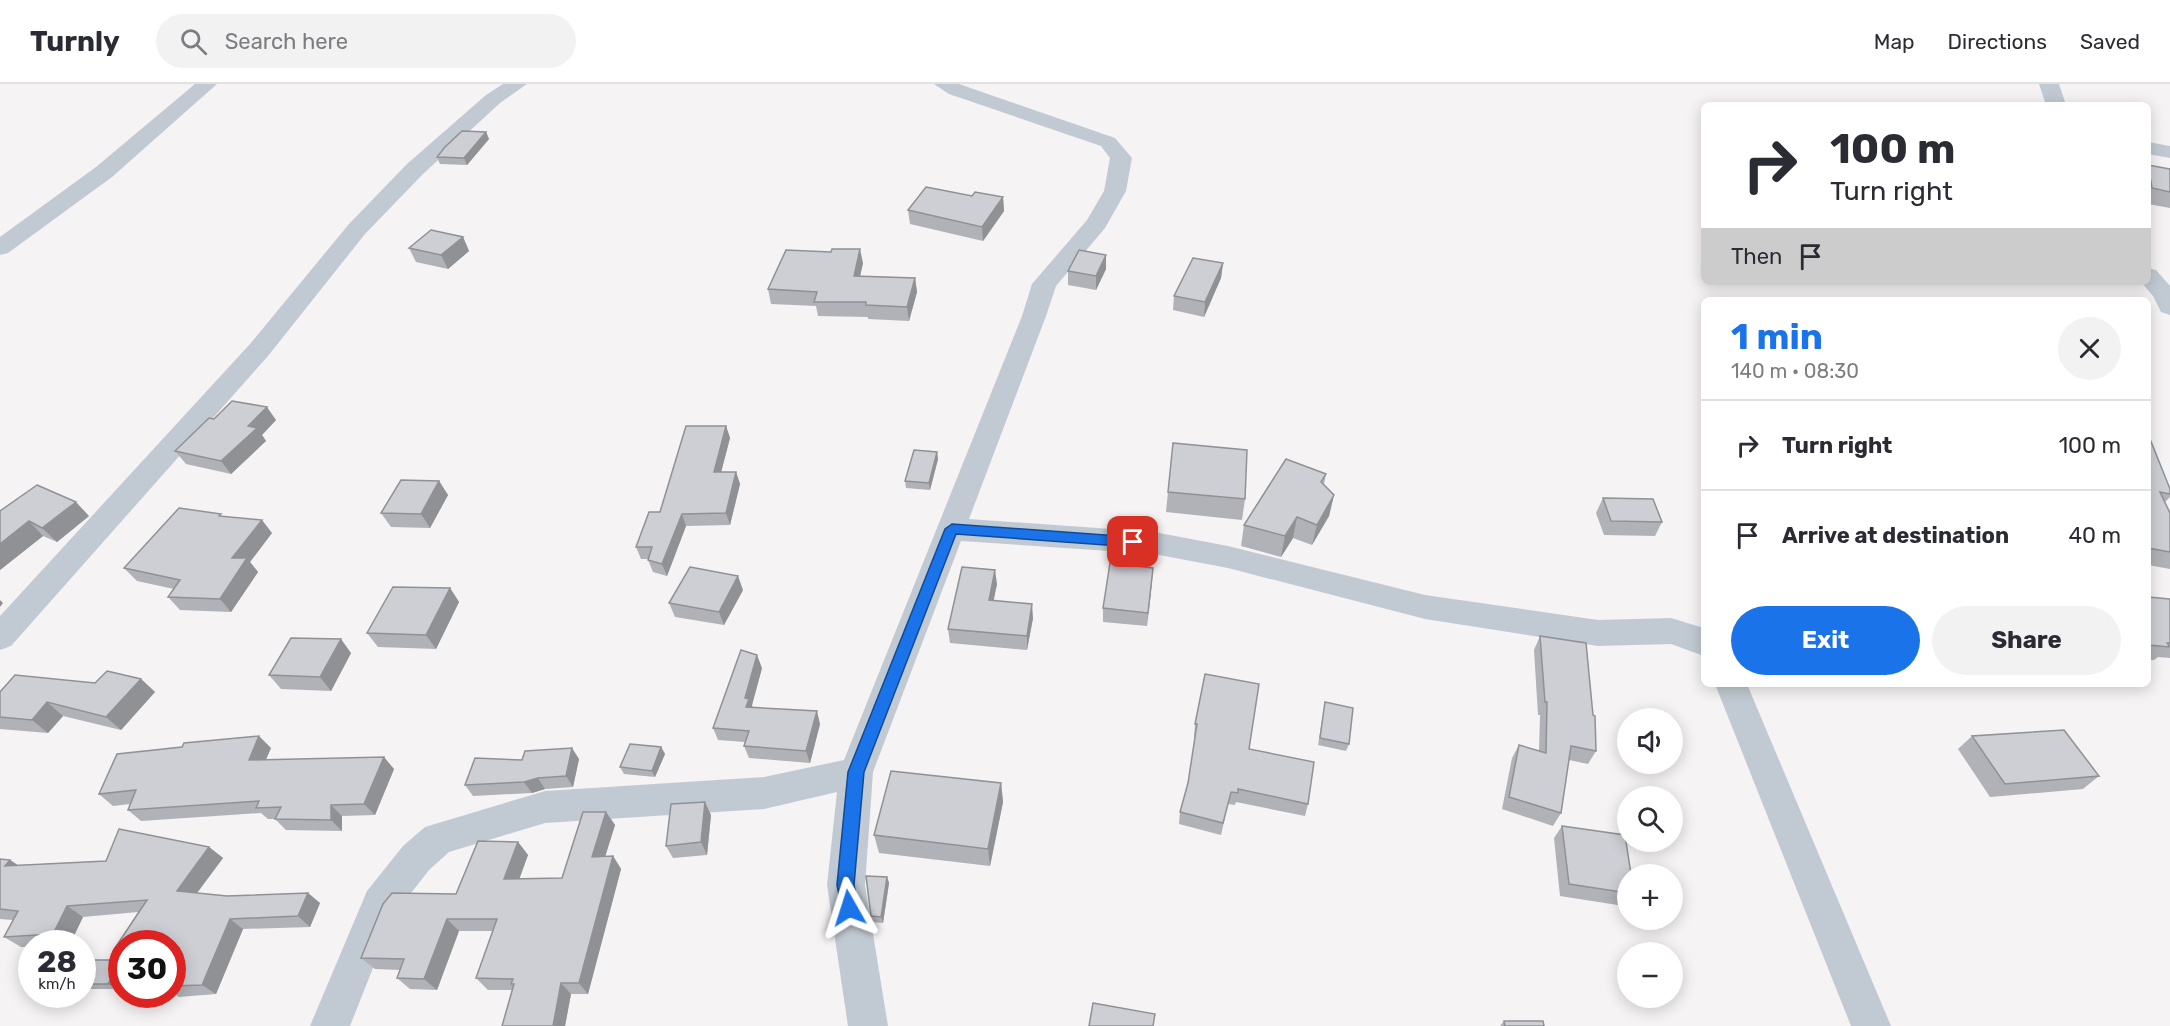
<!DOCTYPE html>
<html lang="en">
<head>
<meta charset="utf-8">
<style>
	:root { --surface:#fff; --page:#f2f2f3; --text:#2b2b33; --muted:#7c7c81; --line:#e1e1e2; --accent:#1a73e8 }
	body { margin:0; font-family:Rubik,sans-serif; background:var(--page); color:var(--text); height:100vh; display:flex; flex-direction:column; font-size:22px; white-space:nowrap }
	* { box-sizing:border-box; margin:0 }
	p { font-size:20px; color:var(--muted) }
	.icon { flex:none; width:33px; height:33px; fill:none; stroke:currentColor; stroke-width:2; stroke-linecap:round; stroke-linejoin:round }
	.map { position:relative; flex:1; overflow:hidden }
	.side { position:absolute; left:1701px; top:213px; width:450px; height:390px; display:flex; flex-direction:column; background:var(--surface); border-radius:9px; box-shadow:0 3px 15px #0003 }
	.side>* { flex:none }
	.banner { position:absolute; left:1701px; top:18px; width:450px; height:183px; border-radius:9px; box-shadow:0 3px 15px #0003; background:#fff; color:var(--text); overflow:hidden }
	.controls { position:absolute; left:1617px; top:624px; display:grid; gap:12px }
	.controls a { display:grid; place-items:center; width:66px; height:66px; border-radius:50%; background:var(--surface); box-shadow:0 3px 15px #0003; font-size:30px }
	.speed { position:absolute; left:18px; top:846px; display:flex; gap:12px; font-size:30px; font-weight:700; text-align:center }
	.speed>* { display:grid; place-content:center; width:78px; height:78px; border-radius:50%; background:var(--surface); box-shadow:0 3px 15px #0003; line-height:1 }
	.speed small { font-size:15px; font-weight:400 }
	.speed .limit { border:9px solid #d22; background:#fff; color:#111 }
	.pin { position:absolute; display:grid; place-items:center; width:51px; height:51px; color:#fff; margin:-26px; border-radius:12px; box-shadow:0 3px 9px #0006 }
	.me { position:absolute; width:66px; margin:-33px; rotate:354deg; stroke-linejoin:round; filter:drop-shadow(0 0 4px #0008) }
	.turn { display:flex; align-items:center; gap:21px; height:126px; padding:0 30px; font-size:27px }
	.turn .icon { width:78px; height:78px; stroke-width:2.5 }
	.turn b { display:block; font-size:42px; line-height:51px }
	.then { display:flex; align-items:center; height:57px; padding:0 30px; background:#0003; gap:12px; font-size:22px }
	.round { display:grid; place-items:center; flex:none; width:63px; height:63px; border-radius:32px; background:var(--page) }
	.head { display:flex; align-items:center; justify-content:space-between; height:102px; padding:0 30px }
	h1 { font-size:36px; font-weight:700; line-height:45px; color:var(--accent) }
	.cta { display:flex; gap:12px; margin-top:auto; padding:12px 30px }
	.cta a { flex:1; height:69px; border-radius:36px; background:var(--accent); color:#fff; font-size:24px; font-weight:700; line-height:69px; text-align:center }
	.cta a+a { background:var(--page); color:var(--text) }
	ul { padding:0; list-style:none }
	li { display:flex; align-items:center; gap:18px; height:90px; padding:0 30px; border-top:2px solid var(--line) }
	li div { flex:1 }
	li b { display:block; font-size:22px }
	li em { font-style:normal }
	header { display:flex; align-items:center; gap:36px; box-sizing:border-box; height:84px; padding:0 30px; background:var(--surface); border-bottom:2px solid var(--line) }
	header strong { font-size:28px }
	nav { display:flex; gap:33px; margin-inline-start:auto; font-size:21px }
	.search { width:420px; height:54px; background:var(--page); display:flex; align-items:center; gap:15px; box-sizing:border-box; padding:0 21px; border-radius:33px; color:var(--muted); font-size:22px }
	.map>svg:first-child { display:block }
</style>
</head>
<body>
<header>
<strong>Turnly</strong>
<div class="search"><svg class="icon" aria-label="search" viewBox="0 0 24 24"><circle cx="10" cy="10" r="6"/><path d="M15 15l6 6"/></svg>Search here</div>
<nav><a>Map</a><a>Directions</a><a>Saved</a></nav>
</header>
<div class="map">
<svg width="2170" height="942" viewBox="0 0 2170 942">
	<rect width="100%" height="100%" fill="#f5f3f3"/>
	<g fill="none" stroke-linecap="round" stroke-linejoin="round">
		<g fill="#c1cad2" fill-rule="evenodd">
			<polygon points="195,0 217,0 112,93 8,169 0,171 0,153 96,83"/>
			<polygon points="503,0 527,0 500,19 423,90 365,150 268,272 11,562 0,566 0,532 250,260 349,140 407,80 486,11"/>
			<polygon points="934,0 959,0 1115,54 1132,74 1126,107 1105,144 1056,202 1046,232 969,435 1154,448 1228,462 1425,511 1598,536 1671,534 1704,544 1704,572 1671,560 1598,562 1425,535 1228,484 1154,470 961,457 873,688 865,801 888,942 848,942 827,801 837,708 764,725 545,739 449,768 429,786 394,831 350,942 310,942 367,807 403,762 425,743 545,707 764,693 844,676 1022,232 1032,200 1087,136 1104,107 1110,74 1101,62 949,10"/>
			<polygon points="2039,0 2059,0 2066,21 2046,21"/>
			<polygon points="2148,58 2170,62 2170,74 2148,70"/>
			<polygon points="2148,184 2156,186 2170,202 2170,231 2161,228 2153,212 2141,198 2148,198"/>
			<polygon points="1715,600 1747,600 1891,942 1851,942"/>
		</g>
	</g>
	<g fill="#b0b2b7">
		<polygon points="486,48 489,55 467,81 440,80 437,73"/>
		<polygon points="2148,81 2170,85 2170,124 2148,120"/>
		<polygon points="972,112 1003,113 1004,127 983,157 910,140 908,126"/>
		<polygon points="463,153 469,167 448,185 416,178 409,164"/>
		<polygon points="1106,171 1106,185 1096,206 1068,201 1068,187"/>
		<polygon points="863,179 860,192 915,194 917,208 909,237 868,235 868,233 818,232 816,222 771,220 768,205"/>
		<polygon points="1223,179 1221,194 1204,233 1173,226 1174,212"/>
		<polygon points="214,335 276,336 262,351 266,357 231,390 186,380 175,367"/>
		<polygon points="726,342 730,354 721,388 736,388 740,400 730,441 686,442 667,492 653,488 648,476 649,475 641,475 636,463 660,428"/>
		<polygon points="2148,355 2170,405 2170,413 2165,418 2170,429 2170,485 2148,481"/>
		<polygon points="937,368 938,375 930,406 906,404 905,397"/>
		<polygon points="1326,390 1324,400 1334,411 1329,432 1312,461 1293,454 1281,473 1241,462 1244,441"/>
		<polygon points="439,397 448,411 430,444 391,443 381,429"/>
		<polygon points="1168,408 1245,415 1242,436 1166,428"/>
		<polygon points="1603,414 1662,438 1655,452 1604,451 1596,429"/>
		<polygon points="0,427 89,432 57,458 43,452 0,486"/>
		<polygon points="222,432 272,449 250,478 258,488 231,528 180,526 168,513 174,505 137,497 124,484"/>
		<polygon points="1152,498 1147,542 1103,538 1103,524"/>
		<polygon points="997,500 993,517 1033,534 1027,566 950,559 948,545"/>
		<polygon points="450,504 459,518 436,565 378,563 367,549"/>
		<polygon points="743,506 724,541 675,533 669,519"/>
		<polygon points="2148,513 2170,515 2170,574 2158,573 2154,576 2148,576"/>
		<polygon points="1540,552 1596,667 1588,680 1569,676 1561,729 1553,742 1502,725 1512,674 1519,661 1539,667 1540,631 1538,631 1534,566"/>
		<polygon points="351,569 331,607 281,605 269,591"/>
		<polygon points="762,584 752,621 752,623 820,640 810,679 749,674 744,662 745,658 718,656 713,644"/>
		<polygon points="1205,590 1249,665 1308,720 1305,732 1236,718 1235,721 1228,720 1221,751 1179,740 1180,728 1188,699 1195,653 1194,653 1195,640"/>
		<polygon points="141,595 155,608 121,646 63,632 48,649 0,645 0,608"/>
		<polygon points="1325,618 1349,660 1346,667 1318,661"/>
		<polygon points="1972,652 2099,692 2083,705 1990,713 1958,665"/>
		<polygon points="661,663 665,670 655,693 624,690 620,683"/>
		<polygon points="271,664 266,675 394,685 375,731 342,732 342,747 286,746 275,735 268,735 261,729 141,737 128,726 130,720 113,722 99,710"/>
		<polygon points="579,675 573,703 545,705 532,709 473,712 465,701 522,676"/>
		<polygon points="1001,699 1003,718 990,782 879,769 874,751"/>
		<polygon points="606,728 615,741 605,772 613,772 621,785 588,910 571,910 565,942 502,942 512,906 488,906 476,894 493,847 459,847 437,906 410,905 397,894 400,886 375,885 361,874 456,810 518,758 528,771 519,795 562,794"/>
		<polygon points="711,731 707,771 673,774 666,762"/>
		<polygon points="1562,742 1628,790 1628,818 1624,822 1560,812 1554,754"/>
		<polygon points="209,763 223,774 197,809 227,812 308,809 320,819 310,843 243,845 216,910 179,913 172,908 172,884 173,882 172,882 172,860 122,860 122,873 113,867 138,828 83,833 70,860 32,860 32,863 21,863 4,853 13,836 0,835 0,775 10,776 18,781 106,777"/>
		<polygon points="887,793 889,799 883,839 873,838 871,832"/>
		<polygon points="121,876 122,897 117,905 82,905 82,880"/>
		<polygon points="1504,937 1544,942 1500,942"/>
	</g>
	<g fill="#909195">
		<polygon points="486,48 489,55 467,81 464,74"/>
		<polygon points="1003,113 1004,127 983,157 982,143"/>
		<polygon points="463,153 469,167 448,185 441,171"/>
		<polygon points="860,165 863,179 857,206 854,192"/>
		<polygon points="1106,171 1106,185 1096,206 1096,192"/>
		<polygon points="1223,179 1221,194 1204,233 1205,218"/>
		<polygon points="915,194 917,208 909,237 907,223"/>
		<polygon points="267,323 276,336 262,351 266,357 231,390 221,377 248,342"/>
		<polygon points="726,342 730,354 718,400 714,388"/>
		<polygon points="937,368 938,375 930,406 929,399"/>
		<polygon points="736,388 740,400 730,441 726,429"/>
		<polygon points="439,397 448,411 430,444 421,430"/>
		<polygon points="1334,411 1329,432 1312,461 1317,441"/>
		<polygon points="76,418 89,432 57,458 42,444"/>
		<polygon points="682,430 686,442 667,492 662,480"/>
		<polygon points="1297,433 1293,454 1281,473 1285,452"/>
		<polygon points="262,436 272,449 250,478 258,488 231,528 220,515 232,474"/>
		<polygon points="29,437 43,452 0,486 0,460"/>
		<polygon points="1153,484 1152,498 1147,542 1148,529"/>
		<polygon points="995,486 997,500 991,530 989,516"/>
		<polygon points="738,492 743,506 724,541 719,528"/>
		<polygon points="450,504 459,518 436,565 426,551"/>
		<polygon points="0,516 3,519 0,523"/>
		<polygon points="1032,520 1033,534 1027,566 1027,552"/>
		<polygon points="341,555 351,569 331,607 320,593"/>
		<polygon points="757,571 762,584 752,621 754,627 746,623 745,614"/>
		<polygon points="141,595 155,608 121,646 106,633"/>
		<polygon points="47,618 63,632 48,649 32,636"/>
		<polygon points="817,627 820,640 810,679 806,667"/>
		<polygon points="259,652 271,664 261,687 249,676"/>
		<polygon points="661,663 665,670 655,693 652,687"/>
		<polygon points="572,664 579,675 573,703 566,692"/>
		<polygon points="384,673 394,685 375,731 364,720"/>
		<polygon points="538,694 545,705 532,709 524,698"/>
		<polygon points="1001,699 1003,718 990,782 988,765"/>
		<polygon points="705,718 711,731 707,771 701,758"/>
		<polygon points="331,721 342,732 342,747 331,736"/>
		<polygon points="606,728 615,741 601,786 592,773"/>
		<polygon points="518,758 528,771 515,807 504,795"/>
		<polygon points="209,763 223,774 191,817 177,807"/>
		<polygon points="613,772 621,785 588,910 579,899"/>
		<polygon points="10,776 26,787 5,782"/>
		<polygon points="887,793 889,799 883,839 881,833"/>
		<polygon points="308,809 320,819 310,843 298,832"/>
		<polygon points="67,822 83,833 70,860 53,850"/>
		<polygon points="230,835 243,845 216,910 202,901"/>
		<polygon points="447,835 459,847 437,906 424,895"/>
		<polygon points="122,876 122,897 117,905 108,900"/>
		<polygon points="561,899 571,910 565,942 553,942"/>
	</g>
	<g fill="#cdcfd5" stroke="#909195" stroke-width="1.5">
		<polygon points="462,47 486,48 464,74 437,73 445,63"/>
		<polygon points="2148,81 2170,85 2170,108 2152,104"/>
		<polygon points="926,103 972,112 975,108 1003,113 982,143 908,126"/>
		<polygon points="431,146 463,153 441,171 409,164"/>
		<polygon points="832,165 860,165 854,192 915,194 907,223 866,221 866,218 814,218 817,208 768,205 786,166 831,168"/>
		<polygon points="1079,166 1106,171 1096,192 1068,187"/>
		<polygon points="1193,174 1223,179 1205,218 1174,212"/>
		<polygon points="232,317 267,323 248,342 257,344 221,377 175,367 209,334 214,335"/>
		<polygon points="686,342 726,342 714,388 736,388 726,429 682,430 662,480 648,476 652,463 636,463 649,428 660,428"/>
		<polygon points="2148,355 2150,355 2170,405 2170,410 2160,408 2170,429 2170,468 2148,464"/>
		<polygon points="1173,359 1247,366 1245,415 1168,408"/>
		<polygon points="914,366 937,368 929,399 905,397"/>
		<polygon points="1286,375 1326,390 1321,398 1334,411 1317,441 1297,433 1285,452 1244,441"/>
		<polygon points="401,396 439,397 421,430 381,429"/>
		<polygon points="37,401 76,418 42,444 29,437 0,460 0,427"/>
		<polygon points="1603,414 1653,415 1662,438 1611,437"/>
		<polygon points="179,424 221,430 219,432 262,436 232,474 247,474 220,515 168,513 180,496 124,484"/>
		<polygon points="1110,479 1153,484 1148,529 1103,524"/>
		<polygon points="690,483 738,492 719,528 669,519"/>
		<polygon points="962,483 995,486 989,516 1032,520 1027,552 948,545"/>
		<polygon points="393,503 450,504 426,551 367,549"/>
		<polygon points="2148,513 2170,515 2170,559 2167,559 2170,563 2148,561"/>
		<polygon points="1540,552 1586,559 1593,631 1595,632 1596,667 1571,662 1561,729 1509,713 1519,661 1546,669 1547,618 1545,618"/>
		<polygon points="291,554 341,555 320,593 269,591"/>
		<polygon points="741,566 757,571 745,614 749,615 746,623 817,627 806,667 744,662 749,647 713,644"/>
		<polygon points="107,587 141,595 106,633 47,618 32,636 0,633 0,608 15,591 95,599"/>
		<polygon points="1205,590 1259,600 1249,665 1314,678 1308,720 1238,705 1238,709 1231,708 1223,739 1180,728 1188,699 1197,640 1195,640"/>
		<polygon points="1325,618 1353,624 1349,660 1320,654"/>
		<polygon points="2064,646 2099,692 2005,700 1972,652"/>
		<polygon points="259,652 249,676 384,673 364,720 331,721 331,736 275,735 281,723 256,724 259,717 128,726 136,706 99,710 117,670 182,663 184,659"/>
		<polygon points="630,660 661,663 652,687 620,683"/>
		<polygon points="572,664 566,692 538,694 524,698 465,701 475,674 522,676 525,667"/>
		<polygon points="891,687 1001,699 988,765 874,751"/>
		<polygon points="705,718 701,758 666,762 671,720"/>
		<polygon points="583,728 606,728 592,773 613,772 579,899 561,899 553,942 502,942 514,900 511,900 513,895 476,894 497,835 447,835 424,895 397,894 404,875 361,874 383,820 392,809 456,810 478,757 518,758 504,795 562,794"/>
		<polygon points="1562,742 1625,751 1631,790 1628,790 1628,809 1569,800"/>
		<polygon points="119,745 209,763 177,807 227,812 308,809 298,832 230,835 202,901 172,902 172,884 177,874 172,873 172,860 122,860 122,868 113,867 147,816 67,822 53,850 4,853 18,827 0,825 0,775 10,776 5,782 106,777"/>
		<polygon points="866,792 887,793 881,833 871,832"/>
		<polygon points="85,876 121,876 108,900 82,900 82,880"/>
		<polygon points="1093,919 1155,930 1153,942 1089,942"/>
		<polygon points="1504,937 1543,937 1544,942 1505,942"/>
	</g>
	<polygon fill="#1a73e8" stroke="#114b97" stroke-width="1.5" points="952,440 1133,453 1140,458 1133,463 956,450 864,688 854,801 858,824 856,830 849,832 843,830 837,801 848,688 945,445"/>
</svg>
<div class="controls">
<a><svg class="icon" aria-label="sound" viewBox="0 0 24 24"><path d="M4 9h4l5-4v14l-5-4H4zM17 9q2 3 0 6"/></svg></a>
<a><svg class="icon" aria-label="search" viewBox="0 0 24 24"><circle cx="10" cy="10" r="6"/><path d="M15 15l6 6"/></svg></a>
<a>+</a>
<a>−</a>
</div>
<div class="speed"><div>28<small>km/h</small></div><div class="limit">30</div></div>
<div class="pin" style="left:1133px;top:458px;background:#d93025"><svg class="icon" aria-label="arrive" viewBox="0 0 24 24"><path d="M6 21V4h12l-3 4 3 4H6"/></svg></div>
<svg class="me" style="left:849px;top:824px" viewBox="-20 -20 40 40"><path d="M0-17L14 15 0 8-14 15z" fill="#1a73e8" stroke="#fff" stroke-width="4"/></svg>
<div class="banner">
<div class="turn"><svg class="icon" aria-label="right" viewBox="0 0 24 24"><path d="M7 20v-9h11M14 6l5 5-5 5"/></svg><div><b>100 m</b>Turn right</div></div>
<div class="then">Then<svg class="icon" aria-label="arrive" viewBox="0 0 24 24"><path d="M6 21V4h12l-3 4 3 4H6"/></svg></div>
</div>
<section class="side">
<div class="head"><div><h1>1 min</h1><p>140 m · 08:30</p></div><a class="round"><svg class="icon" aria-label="close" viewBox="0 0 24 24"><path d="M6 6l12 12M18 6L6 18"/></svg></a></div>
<ul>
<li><svg class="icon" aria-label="right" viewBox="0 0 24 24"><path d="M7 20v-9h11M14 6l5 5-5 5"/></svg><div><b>Turn right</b></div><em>100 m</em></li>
<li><svg class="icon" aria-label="arrive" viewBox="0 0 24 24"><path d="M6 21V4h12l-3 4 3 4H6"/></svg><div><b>Arrive at destination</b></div><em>40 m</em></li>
</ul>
<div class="cta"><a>Exit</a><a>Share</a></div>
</section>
</div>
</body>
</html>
